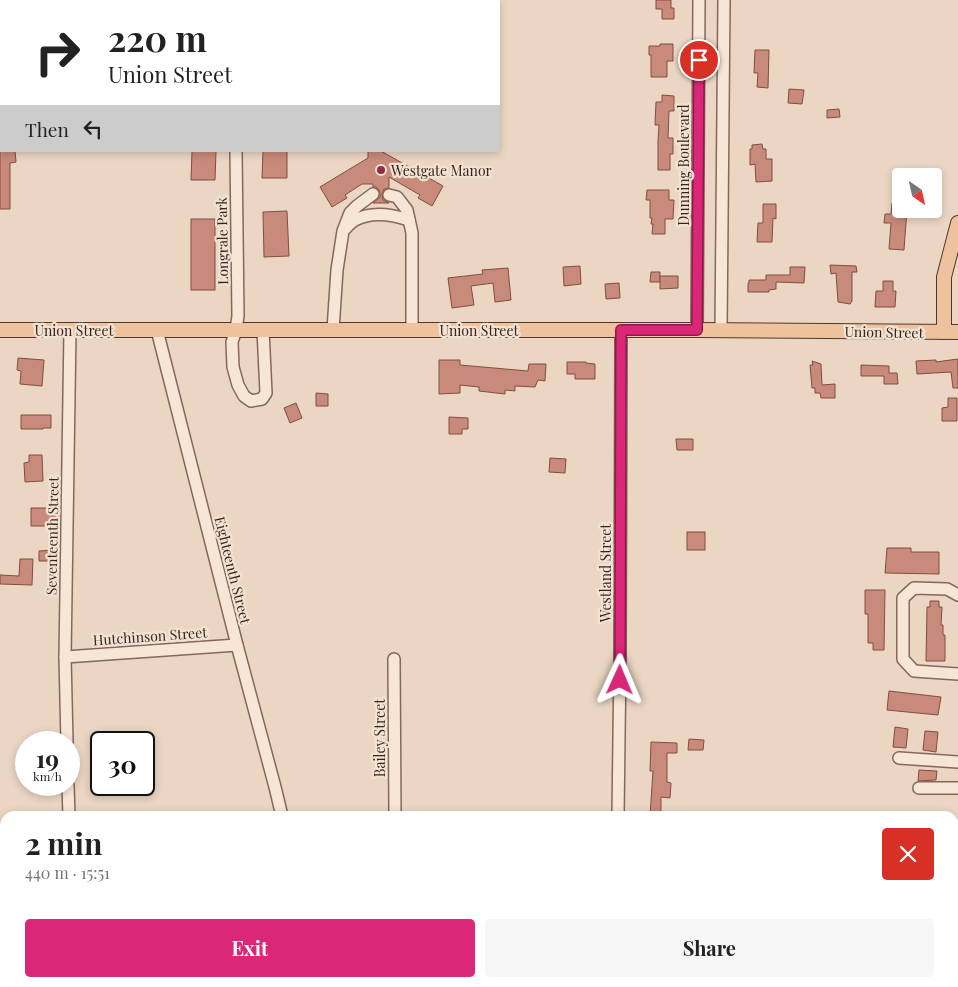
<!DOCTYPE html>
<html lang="en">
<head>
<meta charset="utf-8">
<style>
	:root { --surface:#fff; --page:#f6f6f6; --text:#222; --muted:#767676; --accent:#db2777 }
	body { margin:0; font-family:"Playfair Display",serif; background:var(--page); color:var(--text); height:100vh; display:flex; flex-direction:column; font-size:19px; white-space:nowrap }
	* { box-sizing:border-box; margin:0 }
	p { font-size:16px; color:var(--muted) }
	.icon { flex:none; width:28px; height:28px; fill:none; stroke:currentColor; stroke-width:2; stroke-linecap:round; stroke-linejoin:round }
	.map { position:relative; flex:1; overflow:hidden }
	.drawer { position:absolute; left:0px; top:811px; width:959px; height:176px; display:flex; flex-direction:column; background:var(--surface); border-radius:15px 15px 0 0; box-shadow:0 2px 8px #0003 }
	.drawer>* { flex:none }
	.top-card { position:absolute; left:0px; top:0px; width:500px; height:152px; box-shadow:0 2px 8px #0003; background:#fff; color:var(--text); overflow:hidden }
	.needle { width:32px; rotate:146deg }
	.buttons { position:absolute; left:892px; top:168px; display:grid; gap:10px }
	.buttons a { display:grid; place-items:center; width:50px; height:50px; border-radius:5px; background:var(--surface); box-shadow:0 2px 8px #0003; font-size:25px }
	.speed { position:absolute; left:15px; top:731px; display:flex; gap:10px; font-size:25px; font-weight:700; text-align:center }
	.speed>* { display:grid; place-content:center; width:65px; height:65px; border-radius:50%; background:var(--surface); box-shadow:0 2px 8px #0003; line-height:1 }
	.speed small { font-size:12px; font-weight:400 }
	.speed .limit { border:2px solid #111; border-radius:8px; background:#fff; color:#111 }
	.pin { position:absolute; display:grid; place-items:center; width:42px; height:42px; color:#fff; margin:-21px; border:2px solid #fff; border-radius:50%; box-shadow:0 1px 5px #0007 }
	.me { position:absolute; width:55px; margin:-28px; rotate:1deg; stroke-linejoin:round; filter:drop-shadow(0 0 4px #0008) }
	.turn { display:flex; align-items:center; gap:18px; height:105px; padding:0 25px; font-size:22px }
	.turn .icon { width:65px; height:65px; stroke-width:2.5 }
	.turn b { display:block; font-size:35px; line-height:42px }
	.then { display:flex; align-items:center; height:48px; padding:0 25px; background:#0003; gap:10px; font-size:19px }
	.round { display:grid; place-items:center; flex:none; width:52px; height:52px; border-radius:5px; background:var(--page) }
	.summary { display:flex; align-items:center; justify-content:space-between; height:85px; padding:0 25px }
	h1 { font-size:30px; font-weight:700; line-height:38px }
	.cta { display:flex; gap:10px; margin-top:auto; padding:10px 25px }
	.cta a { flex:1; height:58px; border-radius:5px; background:var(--accent); color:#fff; font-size:20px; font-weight:700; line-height:58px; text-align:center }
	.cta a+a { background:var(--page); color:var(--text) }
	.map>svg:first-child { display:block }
</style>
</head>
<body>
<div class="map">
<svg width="958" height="987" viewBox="0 0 958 987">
	<rect width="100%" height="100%" fill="#ebd6c3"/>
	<polygon fill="#beba96" points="0,868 5,868 5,982 421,982 421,987 0,987"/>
	<g fill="#c88a7a" stroke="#824d42">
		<polygon points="656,0 671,0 671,8 674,8 674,19 662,19 662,9 656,9"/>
		<polygon points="660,44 673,44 673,61 667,61 667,77 651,77 651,55 649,55 649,46 660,46"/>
		<polygon points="755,50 769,50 768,88 757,87 758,73 754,73"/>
		<polygon points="789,89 804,90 802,104 788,103"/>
		<polygon points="662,95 674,96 674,111 669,111 668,138 673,138 673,154 670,154 670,170 658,170 658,141 659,125 655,125 656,102 662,102"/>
		<polygon points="839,109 840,117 827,118 827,110"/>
		<polygon points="762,144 763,149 766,149 766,159 772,159 772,181 756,182 755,164 750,165 750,149 752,149 752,145"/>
		<polygon points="0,151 15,151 16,162 10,163 10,209 0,209"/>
		<polygon points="192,151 216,151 215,180 191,180"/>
		<polygon points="263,151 287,151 287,178 262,178"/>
		<polygon points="368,151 381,151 443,186 432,206 418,198 420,195 389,177 389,188 384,189 382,194 383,200 389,203 373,203 380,197 380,194 379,190 376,187 373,187 373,184 362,184 345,195 347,198 332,207 320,187 368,158"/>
		<polygon points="647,190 669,190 669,200 674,200 673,219 665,219 665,234 652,234 653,224 651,224 652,218 650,218 650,200 646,200"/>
		<polygon points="892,203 901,203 901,209 907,209 904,250 889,249 891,223 884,223 885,214 891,214"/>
		<polygon points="763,204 776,204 776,219 773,218 772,242 757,242 758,223 763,223"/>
		<polygon points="287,211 289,256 264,257 263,212"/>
		<rect x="191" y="219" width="24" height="71"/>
		<polygon points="830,265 856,266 857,272 852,272 852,301 850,304 838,302 836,273 831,274"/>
		<polygon points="580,266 581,284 564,286 563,267"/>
		<polygon points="790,267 805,267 804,283 776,282 776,289 769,290 769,292 748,292 748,283 749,283 749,280 766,280 766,275 790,275"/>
		<polygon points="508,268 511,300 495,302 493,283 471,286 474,305 452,308 448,278 483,274 482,270"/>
		<polygon points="651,272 660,272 660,282 650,282"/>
		<polygon points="660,276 678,276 678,288 660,289"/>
		<polygon points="883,281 893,281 893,291 896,291 895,307 875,307 876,291 883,291"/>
		<polygon points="619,283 620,298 606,299 605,284"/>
		<polygon points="18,358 44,360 42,386 20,384 21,371 17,370"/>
		<polygon points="958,359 958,388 953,388 951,372 917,374 916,361 936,360 936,362"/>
		<polygon points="439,360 460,360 460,365 528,371 529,364 546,364 545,381 538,380 535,387 515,386 515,391 505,390 505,394 479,391 479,387 460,385 460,393 439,394"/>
		<polygon points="812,361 821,364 822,385 835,384 835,398 821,398 820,393 815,393 815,388 812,388 810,365 813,365"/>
		<polygon points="567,362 586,362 586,363 595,364 595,379 575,379 575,374 567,374"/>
		<polygon points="861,365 889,366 889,373 897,373 898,384 884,384 884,376 861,376"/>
		<polygon points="316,393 328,394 328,406 316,406"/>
		<polygon points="948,398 957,398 957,421 942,421 942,408 948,407"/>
		<polygon points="296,403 302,418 290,423 284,408"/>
		<polygon points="21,415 51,415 51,428 43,428 43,429 21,429"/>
		<polygon points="449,417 468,418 468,429 462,429 462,434 449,434"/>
		<polygon points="676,439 693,439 693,450 677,450"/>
		<polygon points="29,455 42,455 43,481 25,482 24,463 29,462"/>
		<polygon points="550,458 566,459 565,473 549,472"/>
		<polygon points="31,508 55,508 55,513 59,513 59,522 56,522 56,526 31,526"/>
		<rect x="687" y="532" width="18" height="18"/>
		<polygon points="887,548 911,548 911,552 939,552 939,574 885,573"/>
		<polygon points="53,550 53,552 55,552 55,561 39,561 39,551"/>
		<polygon points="20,559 33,559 32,585 0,584 0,575 19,576"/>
		<polygon points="865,590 885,590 884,650 873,650 873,643 868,643 868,614 865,614"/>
		<polygon points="930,601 939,601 939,607 942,607 941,625 943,625 943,635 945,635 945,661 926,661 927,607 930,607"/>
		<polygon points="889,691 941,697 938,715 887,710"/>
		<polygon points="895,727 908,729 906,748 893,747"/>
		<polygon points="925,731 938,732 936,752 923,750"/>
		<polygon points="689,739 704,740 703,750 688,750"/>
		<polygon points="651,742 677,743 677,753 667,753 667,782 671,783 670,798 661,797 661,816 650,816 653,771 650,771"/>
		<polygon points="919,770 937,771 936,780 918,781"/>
	</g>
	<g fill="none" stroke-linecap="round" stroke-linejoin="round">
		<g stroke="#84685b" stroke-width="14">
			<g id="minor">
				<polyline points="236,151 238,316 236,330 232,342 233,367 238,385 244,396 251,401 262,399 266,393 263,330"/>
				<polyline points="389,195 397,197 407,210 412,233 412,330"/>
				<path d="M346,228C348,226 351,222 355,220C372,211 391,214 409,220"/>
				<polyline points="157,330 237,645 275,787 282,816"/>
				<polyline points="333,330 337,270 343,231 350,213 357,206 373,194"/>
				<polyline points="697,330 699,0"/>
				<polyline points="721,330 724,0"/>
				<polyline points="958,595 947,589 914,588 903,598 903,659 914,671 958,674"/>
				<polyline points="65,657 237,645"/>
				<polyline points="394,659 395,816"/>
				<polyline points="67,742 65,657 70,330"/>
				<polyline points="899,758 958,762"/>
				<polyline points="68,785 69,816"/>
				<polyline points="919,788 958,788"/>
				<polyline points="618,816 620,660 621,330"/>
				<polyline points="0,852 5,852"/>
				<polyline points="954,962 958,963"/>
				<polyline points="86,982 86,987"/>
				<polyline points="197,982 197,987"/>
				<polyline points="343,982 344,987"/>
			</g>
		</g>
		<g stroke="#52372f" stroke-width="16">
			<g id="major">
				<polyline points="0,330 697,330 958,332"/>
				<polyline points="944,332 944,277 958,223"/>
			</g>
		</g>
		<use href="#minor" stroke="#f7e5d5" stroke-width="11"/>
		<use href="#major" stroke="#edc29c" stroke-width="14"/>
	</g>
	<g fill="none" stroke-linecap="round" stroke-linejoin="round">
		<g stroke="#8e194d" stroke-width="12">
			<polyline id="route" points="620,680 621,330 697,330 699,60"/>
		</g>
		<use href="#route" stroke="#db2777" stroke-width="9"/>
	</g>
	<circle fill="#902e44" stroke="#f3e2d2" stroke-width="2" cx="381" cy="170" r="5"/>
	<g text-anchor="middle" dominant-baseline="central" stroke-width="4.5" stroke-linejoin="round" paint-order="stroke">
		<g font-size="14" fill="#35241e" stroke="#f3e2d2">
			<text transform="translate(683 165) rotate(-90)">Dunning Boulevard</text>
			<text transform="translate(222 241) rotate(-91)">Longrale Park</text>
			<text x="74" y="330">Union Street</text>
			<text x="479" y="330">Union Street</text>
			<text transform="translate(884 332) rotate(1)">Union Street</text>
			<text transform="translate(52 536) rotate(-89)">Seventeenth Street</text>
			<text transform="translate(233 570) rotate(76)">Eighteenth Street</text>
			<text transform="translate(605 573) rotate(-90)">Westland Street</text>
			<text transform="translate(150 636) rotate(-4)">Hutchinson Street</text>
			<text transform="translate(379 738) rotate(-90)">Bailey Street</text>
		</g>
		<g font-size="14" fill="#35241e" stroke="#f3e2d2" text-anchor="start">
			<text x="391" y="170">Westgate Manor</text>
		</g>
	</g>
</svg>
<div class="buttons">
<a><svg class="needle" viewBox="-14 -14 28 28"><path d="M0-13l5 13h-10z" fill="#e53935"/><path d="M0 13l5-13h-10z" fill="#767676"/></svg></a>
</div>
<div class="speed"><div>19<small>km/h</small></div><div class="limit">30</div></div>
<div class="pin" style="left:699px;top:60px;background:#d93025"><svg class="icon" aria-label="arrive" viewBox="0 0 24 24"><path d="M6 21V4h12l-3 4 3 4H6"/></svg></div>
<svg class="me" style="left:620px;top:680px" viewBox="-20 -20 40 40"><path d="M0-17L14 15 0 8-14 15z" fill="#db2777" stroke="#fff" stroke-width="4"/></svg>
<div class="top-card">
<div class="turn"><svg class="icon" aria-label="right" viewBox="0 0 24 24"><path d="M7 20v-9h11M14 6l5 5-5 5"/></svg><div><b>220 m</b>Union Street</div></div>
<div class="then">Then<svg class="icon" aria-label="left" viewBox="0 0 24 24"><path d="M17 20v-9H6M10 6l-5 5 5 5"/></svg></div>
</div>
<section class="drawer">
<div class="summary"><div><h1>2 min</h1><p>440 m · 15:51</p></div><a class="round" style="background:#d93025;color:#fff"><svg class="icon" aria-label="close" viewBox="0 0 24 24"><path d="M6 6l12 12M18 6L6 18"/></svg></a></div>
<div class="cta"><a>Exit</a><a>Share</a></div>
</section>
</div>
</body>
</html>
